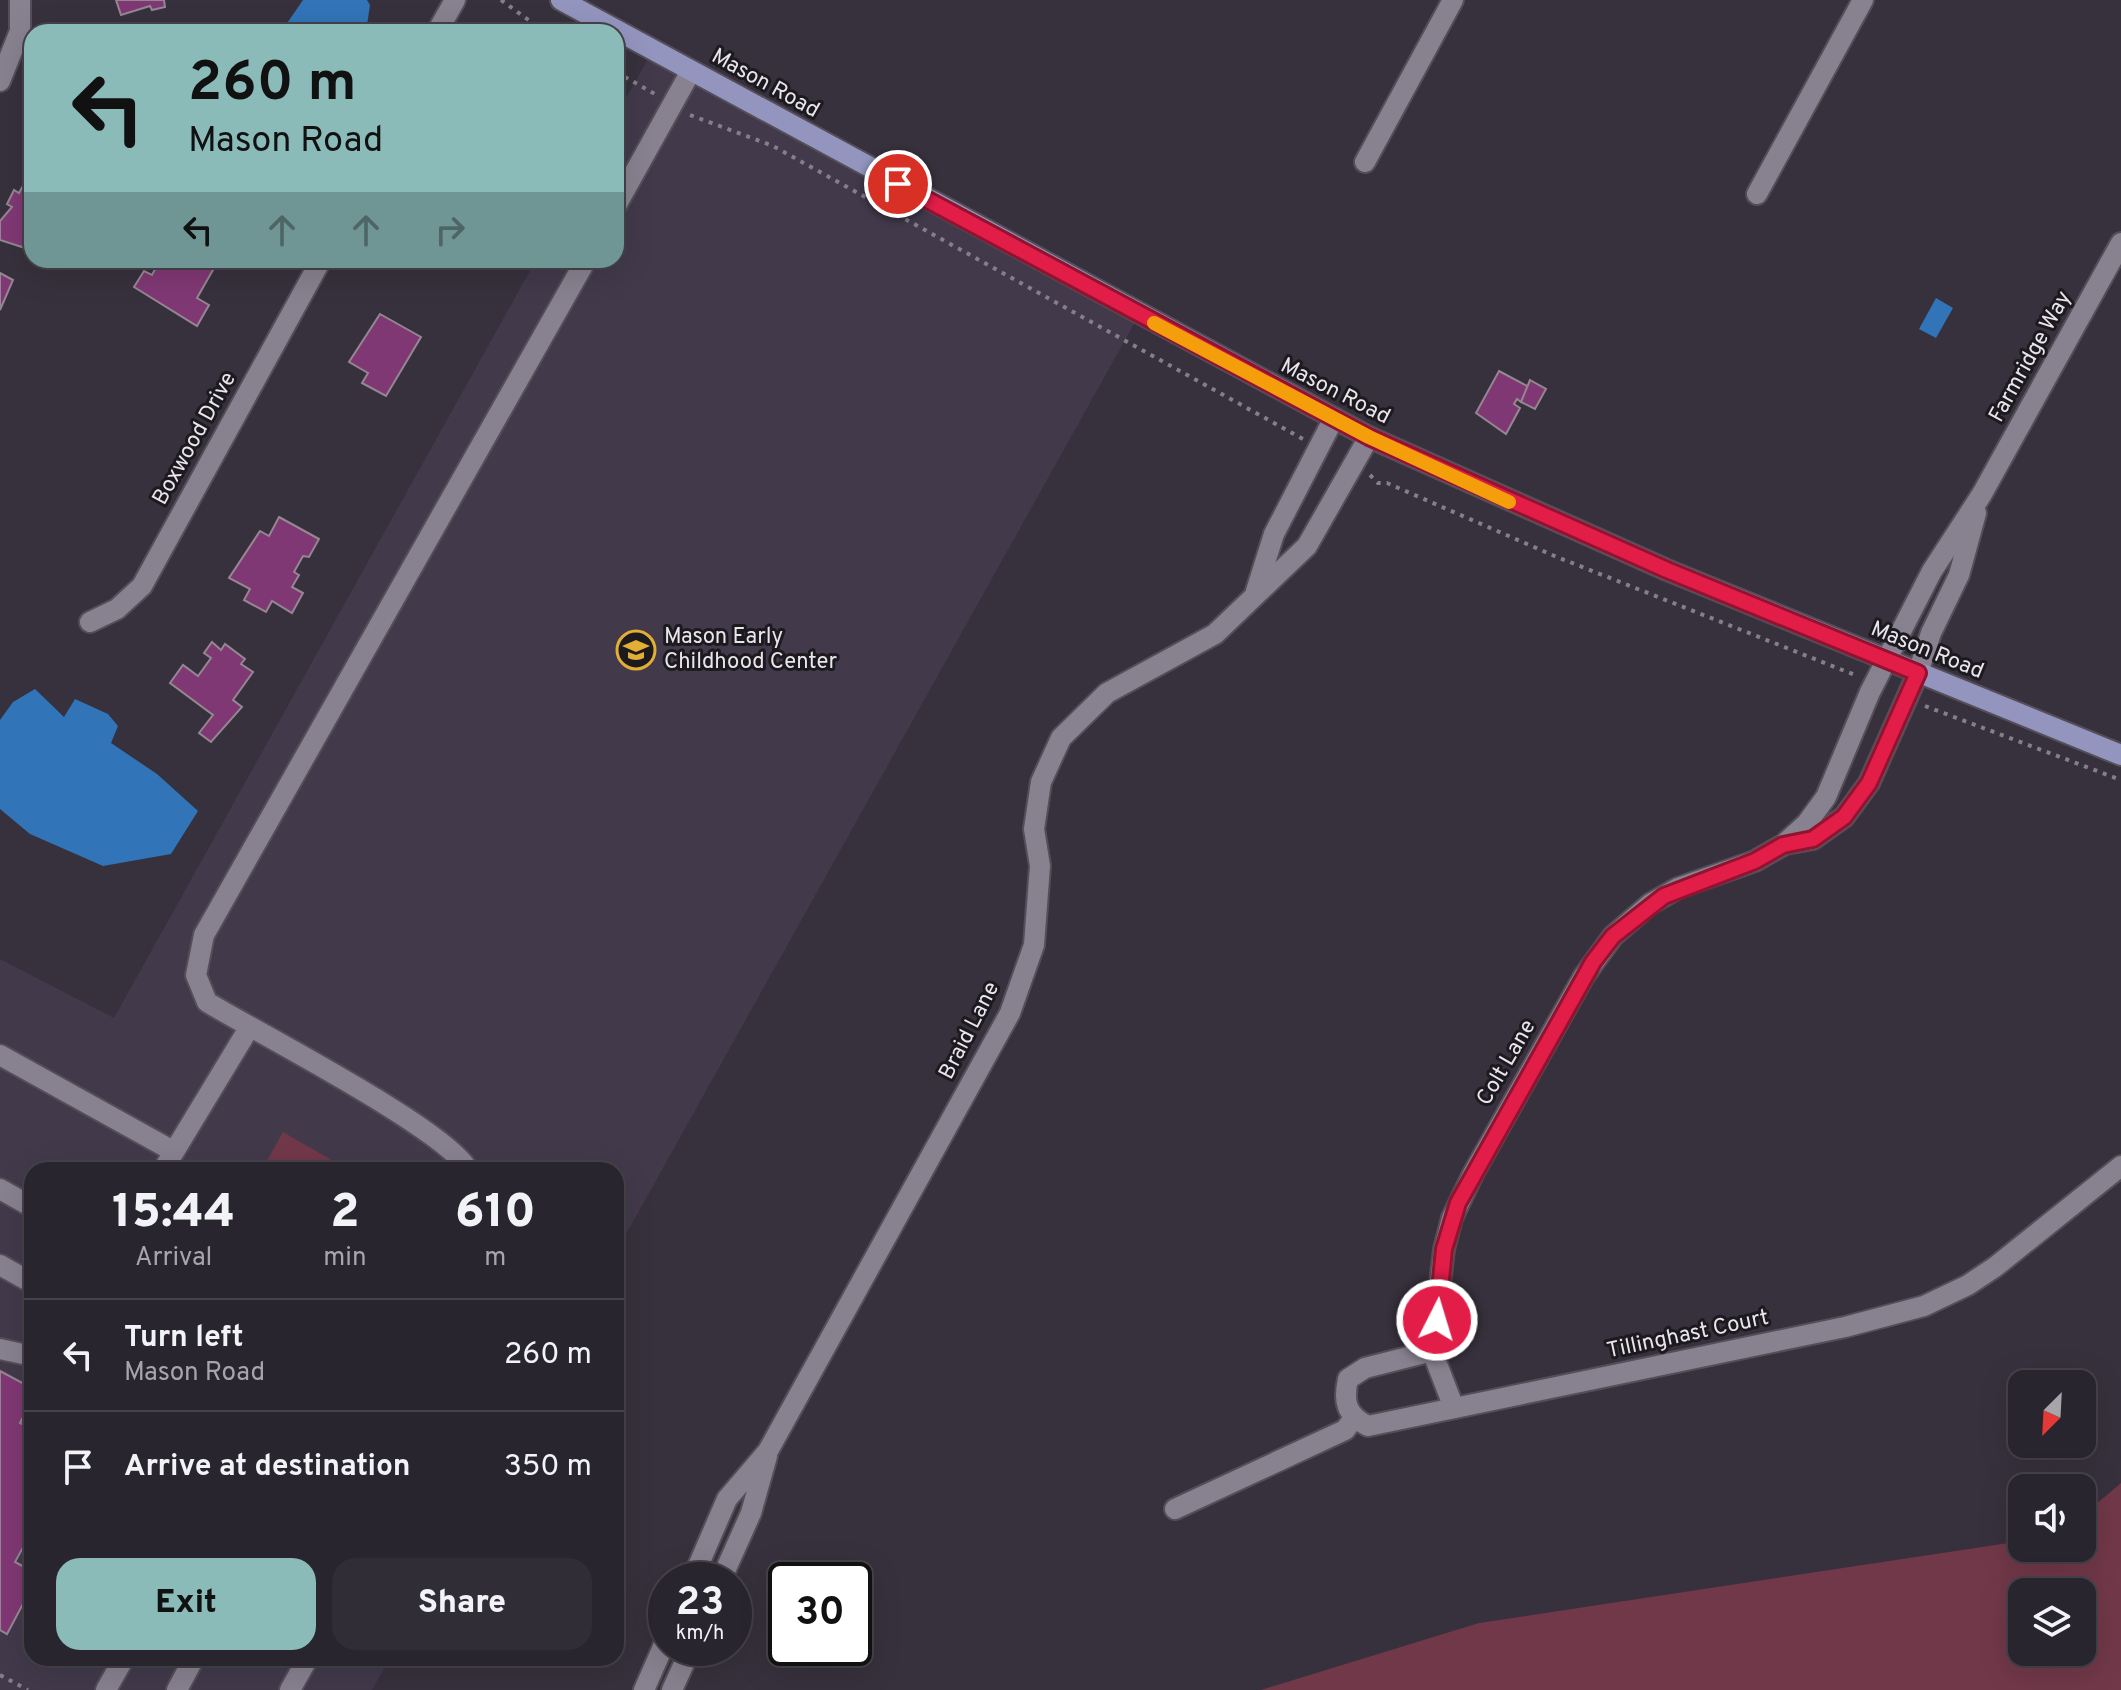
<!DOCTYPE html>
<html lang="en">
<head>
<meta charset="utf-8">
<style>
	:root { --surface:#29252e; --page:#312d36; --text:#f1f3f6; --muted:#a5a5aa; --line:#45424a; --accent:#8bbbb9 }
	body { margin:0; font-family:Overpass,sans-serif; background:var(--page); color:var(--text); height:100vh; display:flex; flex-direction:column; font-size:30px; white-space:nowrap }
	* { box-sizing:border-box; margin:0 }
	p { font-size:26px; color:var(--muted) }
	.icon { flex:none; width:44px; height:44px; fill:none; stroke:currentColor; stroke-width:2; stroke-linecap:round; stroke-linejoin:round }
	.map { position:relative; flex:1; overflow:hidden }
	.sheet { position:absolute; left:24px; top:1162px; width:600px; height:504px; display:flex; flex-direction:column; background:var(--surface); border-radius:24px; box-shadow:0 8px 32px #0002,0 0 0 2px var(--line) }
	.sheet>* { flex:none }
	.top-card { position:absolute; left:24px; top:24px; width:600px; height:244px; border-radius:24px; box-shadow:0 8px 32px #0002,0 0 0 2px var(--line); background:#8bbbb9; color:#111; overflow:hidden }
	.needle { width:52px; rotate:204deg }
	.fabs { position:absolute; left:2008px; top:1370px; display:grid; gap:16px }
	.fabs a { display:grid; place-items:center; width:88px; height:88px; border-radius:16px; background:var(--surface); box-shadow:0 8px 32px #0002,0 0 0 2px var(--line); font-size:40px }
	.speed { position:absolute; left:648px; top:1562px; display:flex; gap:16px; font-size:40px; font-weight:700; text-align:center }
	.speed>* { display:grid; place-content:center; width:104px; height:104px; border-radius:50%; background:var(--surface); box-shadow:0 8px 32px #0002,0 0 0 2px var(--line); line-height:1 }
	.speed small { font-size:20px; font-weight:400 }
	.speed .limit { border:4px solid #111; border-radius:12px; background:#fff; color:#111 }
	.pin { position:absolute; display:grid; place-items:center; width:68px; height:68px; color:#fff; margin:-34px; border:4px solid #fff; border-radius:50%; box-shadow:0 2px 8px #0007 }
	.me { position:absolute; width:88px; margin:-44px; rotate:5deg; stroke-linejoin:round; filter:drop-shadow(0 0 6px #0008) }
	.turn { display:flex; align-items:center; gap:28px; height:168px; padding:0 32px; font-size:36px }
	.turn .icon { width:104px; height:104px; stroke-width:2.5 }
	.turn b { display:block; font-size:56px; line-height:68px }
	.lanes { display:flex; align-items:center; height:76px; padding:0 32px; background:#0003; justify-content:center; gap:40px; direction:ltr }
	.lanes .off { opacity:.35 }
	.eta { display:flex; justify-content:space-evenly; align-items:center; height:136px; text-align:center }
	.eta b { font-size:48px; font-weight:800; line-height:56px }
	.cta { display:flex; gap:16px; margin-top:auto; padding:16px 32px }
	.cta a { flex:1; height:92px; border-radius:24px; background:var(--accent); color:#111; font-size:32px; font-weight:800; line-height:92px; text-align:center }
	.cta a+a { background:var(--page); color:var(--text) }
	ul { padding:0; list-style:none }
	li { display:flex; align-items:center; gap:24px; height:112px; padding:0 32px; border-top:2px solid var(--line) }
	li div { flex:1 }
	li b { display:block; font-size:30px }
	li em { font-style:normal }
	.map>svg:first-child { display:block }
</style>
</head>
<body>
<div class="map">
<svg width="2121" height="1690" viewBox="0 0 2121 1690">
	<rect width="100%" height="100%" fill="#37313d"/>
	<polygon fill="#423a4b" points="653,50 1139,315 616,1252 616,1170 32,1170 32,1658 390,1658 372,1690 0,1690 0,959 114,1018 536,260 616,260 616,116"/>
	<g fill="#713849" fill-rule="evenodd">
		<polygon points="283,1132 349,1170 262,1170"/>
		<path d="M2121,1483V1690H1261L1479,1623L2022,1541V1548H2082V1516ZM2022,1592H2082V1652H2022Z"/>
	</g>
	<g fill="#3174b8">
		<polygon points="303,0 367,0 370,5 366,32 281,32"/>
		<polygon points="1936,298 1953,308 1936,338 1919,329"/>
		<polygon points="35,689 64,717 75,699 108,714 118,726 111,743 157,774 198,811 171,854 103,866 30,834 0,809 0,720 13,702"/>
	</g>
	<g fill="#803874" stroke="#948791" stroke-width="2">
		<polygon points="116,0 164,0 165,7 152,10 150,6 121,15"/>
		<polygon points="24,184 32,188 32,235 25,248 0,240 0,221 12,207 7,204 14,190 19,193"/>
		<polygon points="160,260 195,260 213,270 197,298 209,305 197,326 134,287 144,271 152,275"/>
		<polygon points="0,273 13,280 0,310"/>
		<polygon points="380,314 421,337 386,396 362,383 368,373 349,362"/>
		<polygon points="1499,371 1529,387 1521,402 1517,399 1514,404 1520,408 1506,434 1476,413"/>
		<polygon points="1530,380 1546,389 1535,409 1521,402"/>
		<polygon points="279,517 319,539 309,557 303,556 294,572 299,575 292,587 303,593 292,613 272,601 266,612 244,600 250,589 229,578 260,531 269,536"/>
		<polygon points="212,642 221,650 225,644 245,659 241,664 253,672 233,700 242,707 211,742 199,733 213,715 170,683 183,665 198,676 211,658 204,653"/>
		<polygon points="0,1371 32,1388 32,1401 20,1423 32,1430 32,1531 15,1562 32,1571 32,1587 7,1634 0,1630"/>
	</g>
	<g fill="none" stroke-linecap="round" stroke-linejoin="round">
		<g stroke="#534e58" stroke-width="24">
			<g id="minor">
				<polyline points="437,32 455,0"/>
				<polyline points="0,81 20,31 20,0"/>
				<polyline points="1365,162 1453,0"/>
				<polyline points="1757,194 1863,0"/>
				<polyline points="616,206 691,71"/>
				<polyline points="1256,591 1274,534 1334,418"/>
				<polyline points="90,622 117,609 142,586 321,260"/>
				<polyline points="1785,844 1813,839 1844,817 1869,783 1918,673 1931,633 1959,575 1976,513"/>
				<polyline points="0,1055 173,1151"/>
				<polyline points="163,1170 249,1028"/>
				<path d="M468,1170C448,1130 256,1032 207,1002L196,975L204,935L586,260"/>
				<polyline points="0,1189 32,1207"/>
				<polyline points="0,1265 32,1283"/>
				<polyline points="0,1349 32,1356"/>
				<path d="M1432,1351L1365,1368L1348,1379C1343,1402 1346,1415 1368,1426L1845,1327L1924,1306L1968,1285L1995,1267L2121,1166"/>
				<polyline points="1454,1408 1432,1351 1444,1249 1452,1218 1473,1174 1584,976 1613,936 1650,904 1678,888 1755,861 1783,845 1807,823 1826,797 1870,692 1932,571 1982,494 2121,243"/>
				<polyline points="1175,1509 1345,1430 1354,1418"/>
				<polyline points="692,1580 727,1499 768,1451 1010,1013 1034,945 1040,866 1034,829 1041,782 1061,738 1107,693 1215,634 1307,546 1369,437"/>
				<polyline points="721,1580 751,1513 767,1456"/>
				<polyline points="106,1690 124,1658"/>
				<polyline points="177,1690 194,1658"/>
				<polyline points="290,1690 308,1658"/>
				<polyline points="644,1690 666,1640"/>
				<polyline points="672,1690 691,1648"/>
			</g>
		</g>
		<g stroke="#534e58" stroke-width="24">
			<polyline id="major" points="561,0 1369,437 1667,570 2121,755"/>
		</g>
		<g stroke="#847f89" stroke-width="4" stroke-dasharray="4 6" stroke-linecap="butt">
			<polyline points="501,0 545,32"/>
			<polyline points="616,72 655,94"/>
			<polyline points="690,115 773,146 1303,439"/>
			<polyline points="1370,475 1378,483 1387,483 1557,557 1855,675"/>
			<polyline points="1925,706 2121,780"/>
			<polyline points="24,1545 32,1550"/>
			<polyline points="0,1675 28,1690"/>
		</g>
		<use href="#minor" stroke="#888290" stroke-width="20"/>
		<use href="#major" stroke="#9395bf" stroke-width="20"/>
	</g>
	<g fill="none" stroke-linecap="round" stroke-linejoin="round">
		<g stroke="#92132f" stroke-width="20">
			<polyline id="route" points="898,184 1369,437 1667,570 1918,673 1869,783 1844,817 1813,839 1783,845 1755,861 1664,896 1613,936 1593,962 1458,1203 1444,1249 1437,1320"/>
		</g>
		<use href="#route" stroke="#e11d48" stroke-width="14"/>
		<polyline stroke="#f59e0b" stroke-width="14" points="1154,323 1369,437 1509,502"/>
	</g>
	<defs>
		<g id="school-ring" transform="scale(2)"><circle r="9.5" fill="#1d1a1f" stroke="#e2af34" stroke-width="1.5"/><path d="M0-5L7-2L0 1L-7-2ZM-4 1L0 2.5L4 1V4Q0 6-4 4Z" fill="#e2af34"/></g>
	</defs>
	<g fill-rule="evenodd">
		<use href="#school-ring" x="636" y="650"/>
	</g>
	<g text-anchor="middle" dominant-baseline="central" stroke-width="6" stroke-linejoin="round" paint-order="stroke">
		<g font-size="22" fill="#e9e5ed" stroke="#1d1a1f">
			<text transform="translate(765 84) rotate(29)">Mason Road</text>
			<text transform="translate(2031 357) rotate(-61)">Farmridge Way</text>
			<text transform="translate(1335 392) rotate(27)">Mason Road</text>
			<text transform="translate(195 439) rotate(-61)">Boxwood Drive</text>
			<text transform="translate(1927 651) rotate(22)">Mason Road</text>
			<text transform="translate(970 1031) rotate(-63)">Braid Lane</text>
			<text transform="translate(1507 1063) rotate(-60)">Colt Lane</text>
			<text transform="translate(1688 1335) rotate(-12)">Tillinghast Court</text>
		</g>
		<g font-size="22" fill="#e9e5ed" stroke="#1d1a1f" text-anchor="start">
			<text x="664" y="637">Mason Early<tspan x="664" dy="25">Childhood Center</tspan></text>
		</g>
	</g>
</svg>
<div class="fabs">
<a><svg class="needle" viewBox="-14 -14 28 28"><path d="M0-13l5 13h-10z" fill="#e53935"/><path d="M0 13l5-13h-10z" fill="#a5a5aa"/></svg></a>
<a><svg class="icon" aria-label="sound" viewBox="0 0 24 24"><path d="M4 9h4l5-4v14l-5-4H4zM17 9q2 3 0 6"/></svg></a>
<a><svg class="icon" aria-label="layers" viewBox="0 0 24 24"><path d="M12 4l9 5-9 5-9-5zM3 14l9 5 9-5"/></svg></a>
</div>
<div class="speed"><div>23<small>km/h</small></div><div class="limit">30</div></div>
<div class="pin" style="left:898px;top:184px;background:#d93025"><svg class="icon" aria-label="arrive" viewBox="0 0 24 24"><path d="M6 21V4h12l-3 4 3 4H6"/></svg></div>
<svg class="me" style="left:1437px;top:1320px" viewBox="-20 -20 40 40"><circle r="17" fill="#e11d48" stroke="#fff" stroke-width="3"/><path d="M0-11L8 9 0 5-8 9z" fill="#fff"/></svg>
<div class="top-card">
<div class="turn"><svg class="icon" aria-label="left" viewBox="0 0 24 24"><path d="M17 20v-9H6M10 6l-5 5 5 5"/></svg><div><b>260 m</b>Mason Road</div></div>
<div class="lanes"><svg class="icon" aria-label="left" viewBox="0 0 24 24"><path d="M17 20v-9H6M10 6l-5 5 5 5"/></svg><svg class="icon off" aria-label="ahead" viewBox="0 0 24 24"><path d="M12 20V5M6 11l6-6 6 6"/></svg><svg class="icon off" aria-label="ahead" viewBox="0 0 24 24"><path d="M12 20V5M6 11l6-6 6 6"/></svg><svg class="icon off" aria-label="right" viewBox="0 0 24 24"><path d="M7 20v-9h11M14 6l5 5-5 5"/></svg></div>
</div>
<section class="sheet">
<div class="eta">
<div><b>15:44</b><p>Arrival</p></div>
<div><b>2</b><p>min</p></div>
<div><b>610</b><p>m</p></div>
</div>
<ul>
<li><svg class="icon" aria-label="left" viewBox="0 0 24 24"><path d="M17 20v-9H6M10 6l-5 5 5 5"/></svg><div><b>Turn left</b><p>Mason Road</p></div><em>260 m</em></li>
<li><svg class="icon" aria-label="arrive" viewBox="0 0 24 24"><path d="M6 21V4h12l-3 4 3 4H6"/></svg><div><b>Arrive at destination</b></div><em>350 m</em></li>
</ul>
<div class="cta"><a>Exit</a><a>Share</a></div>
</section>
</div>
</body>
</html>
